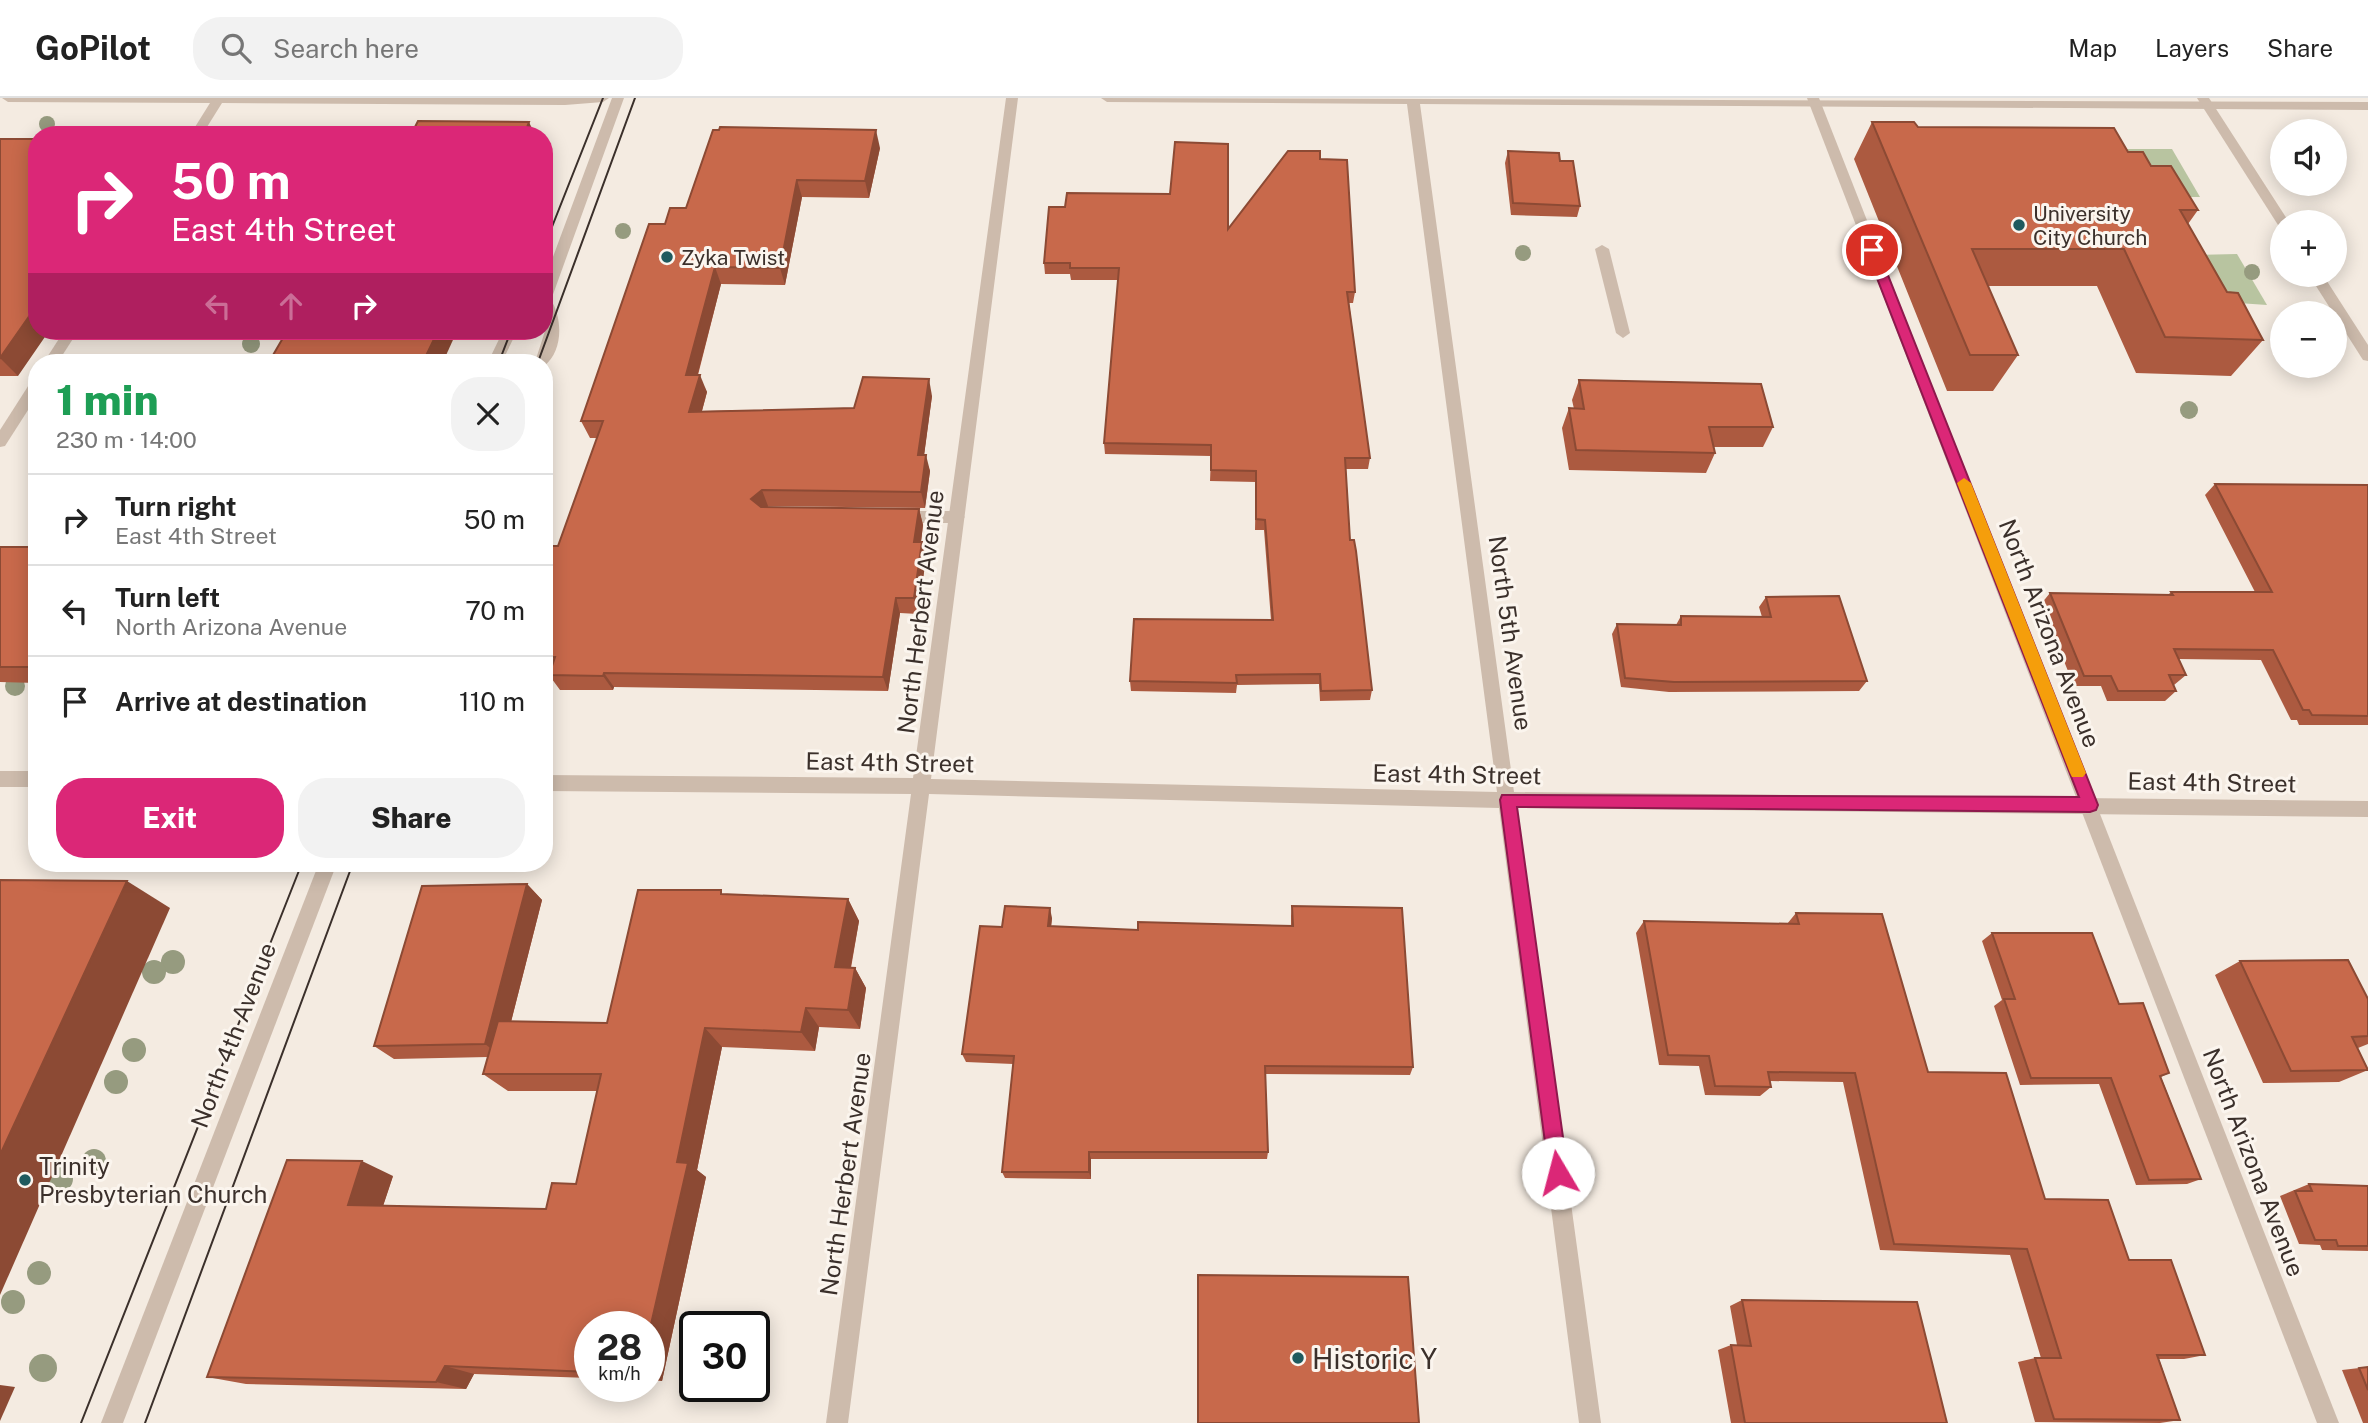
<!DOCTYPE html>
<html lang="en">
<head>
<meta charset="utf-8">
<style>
	:root { --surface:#fff; --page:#f2f2f2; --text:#222; --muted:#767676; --line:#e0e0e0; --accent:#db2777 }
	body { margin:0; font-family:"Public Sans",sans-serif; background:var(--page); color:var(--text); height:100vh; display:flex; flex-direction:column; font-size:26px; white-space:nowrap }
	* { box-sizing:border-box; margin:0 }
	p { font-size:23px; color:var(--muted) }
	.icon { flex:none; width:38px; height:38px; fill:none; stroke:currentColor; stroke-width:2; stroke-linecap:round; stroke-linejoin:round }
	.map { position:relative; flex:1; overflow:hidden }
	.sheet { position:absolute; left:28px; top:256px; width:525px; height:518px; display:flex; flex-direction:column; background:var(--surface); border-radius:28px; box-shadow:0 4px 18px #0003 }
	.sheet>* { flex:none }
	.guide { position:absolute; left:28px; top:28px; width:525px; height:214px; border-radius:28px; box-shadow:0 4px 18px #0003; background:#db2777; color:#fff; overflow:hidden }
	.fabs { position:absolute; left:2270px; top:21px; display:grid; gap:14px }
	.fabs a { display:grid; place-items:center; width:77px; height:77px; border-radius:50%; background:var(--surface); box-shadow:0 4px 18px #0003; font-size:35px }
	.speed { position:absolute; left:574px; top:1213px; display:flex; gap:14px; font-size:35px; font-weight:700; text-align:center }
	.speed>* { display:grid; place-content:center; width:91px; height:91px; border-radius:50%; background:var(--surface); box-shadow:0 4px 18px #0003; line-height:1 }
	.speed small { font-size:18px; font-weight:400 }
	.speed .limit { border:4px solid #111; border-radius:10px; background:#fff; color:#111 }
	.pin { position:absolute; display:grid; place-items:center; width:60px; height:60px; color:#fff; margin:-30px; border:4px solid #fff; border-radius:50%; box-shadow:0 2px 7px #0007 }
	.me { position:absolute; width:77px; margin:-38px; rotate:352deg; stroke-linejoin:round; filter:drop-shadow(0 0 5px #0008) }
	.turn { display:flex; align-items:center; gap:24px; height:147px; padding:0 28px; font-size:32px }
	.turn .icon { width:91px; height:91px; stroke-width:2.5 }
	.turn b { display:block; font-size:49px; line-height:60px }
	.lanes { display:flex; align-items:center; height:66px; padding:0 28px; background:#0003; justify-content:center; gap:35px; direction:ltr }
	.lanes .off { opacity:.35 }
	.round { display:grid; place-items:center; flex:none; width:74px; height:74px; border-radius:28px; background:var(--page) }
	.head { display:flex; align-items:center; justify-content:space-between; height:119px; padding:0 28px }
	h1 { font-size:42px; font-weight:800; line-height:52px; color:#1e9e55 }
	.button { display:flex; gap:14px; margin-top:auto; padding:14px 28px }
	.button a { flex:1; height:80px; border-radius:28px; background:var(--accent); color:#fff; font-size:28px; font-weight:800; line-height:80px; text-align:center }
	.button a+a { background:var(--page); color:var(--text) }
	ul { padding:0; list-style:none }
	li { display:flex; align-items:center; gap:21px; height:91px; padding:0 28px; border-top:2px solid var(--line) }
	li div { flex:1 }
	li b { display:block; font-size:26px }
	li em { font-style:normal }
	header { display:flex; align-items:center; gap:42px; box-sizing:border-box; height:98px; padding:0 35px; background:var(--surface); border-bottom:2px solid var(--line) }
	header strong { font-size:33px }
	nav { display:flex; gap:38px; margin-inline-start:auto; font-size:24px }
	.search { width:490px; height:63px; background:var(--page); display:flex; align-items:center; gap:18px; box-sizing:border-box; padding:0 24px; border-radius:28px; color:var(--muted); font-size:26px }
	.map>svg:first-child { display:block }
</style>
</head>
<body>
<header>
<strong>GoPilot</strong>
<div class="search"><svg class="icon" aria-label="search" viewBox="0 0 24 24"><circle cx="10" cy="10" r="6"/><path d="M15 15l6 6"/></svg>Search here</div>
<nav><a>Map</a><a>Layers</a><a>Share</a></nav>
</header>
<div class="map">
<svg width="2368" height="1325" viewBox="0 0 2368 1325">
	<rect width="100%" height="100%" fill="#f4ebe1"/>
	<g fill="#b8c4a0">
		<polygon points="2106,51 2172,51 2200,99 2132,99"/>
		<polygon points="2237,156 2267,207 2166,200 2194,157"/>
	</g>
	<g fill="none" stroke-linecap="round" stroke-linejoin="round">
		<g fill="#cdbbac" fill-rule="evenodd">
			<polygon points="1807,0 1819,0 2339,1325 2317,1325"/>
			<polygon points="1602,147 1609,151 1630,235 1623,240 1616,235 1595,151"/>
			<polygon points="897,413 957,413 965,419 957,425 897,425 889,419"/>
		</g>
		<g fill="#cdbbac" fill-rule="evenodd">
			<polygon points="2,0 609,0 603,4 565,7 222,5 202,37 190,37 210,5 8,4"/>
			<polygon points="1006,0 1018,0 931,681 1497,694 1407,6 1107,4 1101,0 2368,4 2368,12 1420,6 1514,694 2368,703 2368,719 1517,710 1601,1325 1579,1325 1499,710 929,696 848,1325 826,1325 911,696 544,693 544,677 913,680"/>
			<polygon points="64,233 78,233 58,264 44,264"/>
			<polygon points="37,281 37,298 5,348 0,349 0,332 32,282"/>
			<rect x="0" y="673" width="37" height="16"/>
		</g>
		<g fill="#cdbbac" fill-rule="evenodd">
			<path d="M612,0H624L551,202C563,221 563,254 544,268V264H535L545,233L544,183Z"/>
			<polygon points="2197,0 2209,0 2289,124 2278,127"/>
			<polygon points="2309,177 2323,177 2368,247 2368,263 2363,262"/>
			<polygon points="503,233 517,233 502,264 488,264"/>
			<polygon points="319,765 337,765 123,1325 101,1325"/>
		</g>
		<g stroke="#3b302b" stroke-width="2">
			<polyline points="544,149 603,0"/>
			<polyline points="499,264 511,233"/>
			<polyline points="538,264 635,0"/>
			<polyline points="81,1325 302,765"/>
			<polyline points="145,1325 353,765"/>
		</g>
	</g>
	<g fill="#969b7f">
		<circle cx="47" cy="26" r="8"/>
		<circle cx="623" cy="133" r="8"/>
		<circle cx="1523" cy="155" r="8"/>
		<circle cx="2252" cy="174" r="8"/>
		<circle cx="251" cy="246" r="9"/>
		<circle cx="2189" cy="312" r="9"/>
		<circle cx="15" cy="588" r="10"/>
		<circle cx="173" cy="864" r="12"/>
		<circle cx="154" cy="874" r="12"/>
		<circle cx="134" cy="952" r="12"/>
		<circle cx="116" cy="984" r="12"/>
		<circle cx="94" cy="1063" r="12"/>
		<circle cx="61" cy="1081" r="12"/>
		<circle cx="39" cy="1175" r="12"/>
		<circle cx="13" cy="1204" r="12"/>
		<circle cx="43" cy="1270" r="14"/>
	</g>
	<g fill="#ac5a40">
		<polygon points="1872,24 2128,54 2151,68 2198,112 2188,126 2227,194 2263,242 2231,278 2136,275 2097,188 1988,188 2018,257 1993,293 1947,293 1854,61"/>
		<polygon points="0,41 18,278 0,278"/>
		<polygon points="880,50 869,100 802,99 785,187 721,186 698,277 707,294 702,313 854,310 932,298 924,357 930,373 925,410 768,408 767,410 919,411 923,427 921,444 922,444 926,460 918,516 900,515 888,593 614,589 613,592 560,592 549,577 550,574 544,574 544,452 558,448 597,340 590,340 581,323 665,126 686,110"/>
		<polygon points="1508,53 1580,108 1577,119 1511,117 1505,65"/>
		<polygon points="1320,61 1355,194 1353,205 1349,205 1370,360 1368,371 1346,371 1350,442 1372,592 1370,602 1320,603 1319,586 1237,587 1236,595 1131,593 1130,583 1271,522 1264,432 1255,432 1256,384 1210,383 1211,358 1105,356 1104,345 1118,182 1071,182 1070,176 1045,176 1044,165 1228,131"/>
		<polygon points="268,233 457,233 271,236"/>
		<polygon points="1579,282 1773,329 1763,349 1714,349 1715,355 1706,375 1569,372 1562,330 1569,310 1574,311 1572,302"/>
		<polygon points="2215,386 2368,387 2368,627 2299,627 2297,622 2291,622 2261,562 2178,561 2186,577 2174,587 2176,593 2165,603 2107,603 2101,588 2074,588 2041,506 2050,495 2168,497 2171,494 2255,494 2205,397"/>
		<polygon points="0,449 37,449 37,585 0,584"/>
		<polygon points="1766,499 1867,583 1859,593 1669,594 1621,589 1612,536 1617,526 1676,527 1681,518 1762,519 1759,509"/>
		<polygon points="527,786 542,802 511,924 607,925 724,797 848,801 859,823 851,870 855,870 866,890 860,931 819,929 815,953 722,949 697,1072 706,1079 662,1283 649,1282 649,1228 590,1228 590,1280 474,1276 466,1291 246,1286 207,1279 393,1078 383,1108 546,1111 576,1086 597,993 508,993 483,976 488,959 394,961 374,948"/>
		<polygon points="1292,808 1413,969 1410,977 1265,976 1268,1054 1267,1061 1091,1061 1091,1081 1005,1080 1002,1074 1013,966 966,964 962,956 1002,829 1052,820 1051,829 1138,832 1291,827 1291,818"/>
		<polygon points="1796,815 1928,974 2045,1101 2129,1162 2205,1257 2184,1261 2159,1261 2180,1322 2160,1325 2035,1324 2018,1264 2035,1260 2041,1260 2010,1157 1880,1152 1843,984 1770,983 1771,989 1760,998 1705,997 1699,968 1659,967 1636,835 1644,823 1787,826"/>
		<polygon points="1992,835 2119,906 2169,975 2161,979 2201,1081 2187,1086 2136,1087 2099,986 2020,987 1994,908 2002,902 1982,843"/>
		<polygon points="2240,863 2368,901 2368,946 2358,950 2368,972 2339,984 2263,985 2215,877"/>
		<polygon points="2309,1086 2368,1088 2368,1153 2322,1152 2320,1147 2299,1146 2280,1098"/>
		<polygon points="1198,1177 1419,1325 1197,1325"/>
		<polygon points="1742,1202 1947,1325 1731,1325 1718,1252 1731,1247 1737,1247 1730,1208"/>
		<polygon points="2368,1269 2368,1325 2363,1325 2342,1272"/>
	</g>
	<g fill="#8c4a34">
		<polygon points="529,24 535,37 524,37"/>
		<polygon points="876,32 880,50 869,100 865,83"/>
		<polygon points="797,82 802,99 785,187 780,170"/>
		<polygon points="715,169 721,186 693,294 686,277"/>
		<polygon points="37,207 37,233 49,233 18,278 0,260"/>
		<polygon points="438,233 457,233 443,264 423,264"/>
		<polygon points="700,277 707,294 697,331 689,314"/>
		<polygon points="929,281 932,298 922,373 918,357"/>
		<polygon points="926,357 930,373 925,410 921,394"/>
		<polygon points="762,392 768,408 757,417 751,401"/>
		<polygon points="919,411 923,427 919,460 914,444"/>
		<polygon points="922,444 926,460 918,516 914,500"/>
		<polygon points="896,500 900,515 888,593 883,579"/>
		<polygon points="604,575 614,589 613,592 603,578"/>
		<polygon points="127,783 170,810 0,1197 0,1057"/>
		<polygon points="527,786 542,802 502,959 485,946"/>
		<polygon points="848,801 859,823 847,889 835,869"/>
		<polygon points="1050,810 1052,820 1050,838 1048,828"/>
		<polygon points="855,870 866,890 860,931 848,912"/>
		<polygon points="806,910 819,929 815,953 801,934"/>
		<polygon points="705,930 722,949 697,1072 706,1079 662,1283 649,1279 649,1235 677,1064"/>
		<polygon points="1089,1054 1091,1061 1091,1081 1089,1074"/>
		<polygon points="362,1063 393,1078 379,1120 348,1107"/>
		<polygon points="445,1268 474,1276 466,1291 436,1284"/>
		<polygon points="0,1287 15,1289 0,1323"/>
	</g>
	<g fill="#c8694b" stroke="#8c4a34" stroke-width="2">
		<polygon points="418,23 529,24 524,37 309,37 313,30 414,31"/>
		<polygon points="1872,24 1914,24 1918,29 2114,30 2128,54 2143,54 2151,68 2171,68 2198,112 2180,112 2227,194 2238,195 2263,242 2165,239 2124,151 1972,151 2018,257 1970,257"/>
		<polygon points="720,29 876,32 865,83 797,82 780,170 715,169 686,277 700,277 689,314 854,310 863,279 929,281 918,357 926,357 921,394 762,392 751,401 761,409 919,411 914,444 922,444 914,500 896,500 883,579 604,575 603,578 549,577 555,559 544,559 544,452 545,448 558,448 603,323 581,323 649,126 665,126 670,110 686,110 713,32 719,32"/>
		<polygon points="0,41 37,41 37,207 0,260"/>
		<polygon points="1175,44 1228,46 1228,131 1288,53 1320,53 1320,61 1347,62 1355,194 1347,194 1370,360 1345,360 1350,442 1354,442 1356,453 1372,592 1321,593 1320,576 1236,577 1237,585 1130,583 1134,521 1273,522 1265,422 1256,421 1256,373 1211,372 1211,347 1104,345 1119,170 1070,170 1070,165 1044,165 1049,109 1065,109 1067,95 1170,96"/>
		<polygon points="1508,53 1559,55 1560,63 1573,63 1580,108 1513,105"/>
		<polygon points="287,233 438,233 423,264 269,264"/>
		<polygon points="1579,282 1761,286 1773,329 1709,329 1715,355 1576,352 1569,310 1584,311"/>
		<polygon points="2215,386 2368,387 2368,618 2312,617 2309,612 2303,612 2273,552 2174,551 2186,577 2169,577 2176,593 2118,593 2111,578 2084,578 2050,495 2173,497 2171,494 2272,494"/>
		<rect x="0" y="449" width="37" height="120"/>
		<polygon points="1839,498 1867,583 1674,584 1625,580 1617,526 1681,527 1681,518 1771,519 1766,499"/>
		<polygon points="0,782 127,783 0,1057"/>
		<polygon points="527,786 485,946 374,948 422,788"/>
		<polygon points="638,792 721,792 721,796 848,801 835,869 855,870 848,912 806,910 801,934 705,930 677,1064 688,1065 649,1235 649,1228 590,1228 590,1274 445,1268 436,1284 207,1279 287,1062 362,1063 348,1107 546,1111 552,1085 576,1086 601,976 483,976 498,923 607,925"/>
		<polygon points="1005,808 1050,810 1048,828 1138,832 1138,824 1293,828 1292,808 1402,810 1413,969 1265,968 1268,1054 1089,1054 1089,1074 1002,1074 1014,958 962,956 980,828 1002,829"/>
		<polygon points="1796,815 1882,816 1928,974 2006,975 2045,1101 2108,1102 2129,1162 2171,1162 2205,1257 2157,1257 2180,1322 2054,1321 2035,1260 2061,1260 2027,1151 1894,1146 1855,975 1768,974 1771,989 1715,988 1709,958 1668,957 1644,823 1799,826"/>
		<polygon points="1992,835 2092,835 2119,906 2143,905 2169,975 2160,978 2201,1081 2149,1082 2111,980 2031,980 2004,901 2015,901"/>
		<polygon points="2348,862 2368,901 2368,938 2352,939 2368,972 2291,973 2240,863"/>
		<polygon points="2309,1086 2368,1088 2368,1148 2338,1148 2336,1142 2315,1142 2295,1093 2312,1093"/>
		<polygon points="1198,1177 1408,1179 1419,1325 1198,1325"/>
		<polygon points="1742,1202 1917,1204 1947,1325 1745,1325 1731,1247 1751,1248"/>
		<polygon points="2368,1269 2368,1292 2359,1270"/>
	</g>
	<polygon fill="#db2777" stroke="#8e194d" stroke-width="2" points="1872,148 1878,152 2098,707 2096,712 2090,714 1517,709 1568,1075 1565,1082 1558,1085 1552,1082 1549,1075 1500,702 1502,697 2079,699 1866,152"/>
	<polygon fill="#f59e0b" points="1964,380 1971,385 2086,675 2083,679 2072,679 2070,675 1957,385"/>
	<g fill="#1f5a5e" stroke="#fbf5ee" stroke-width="2.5">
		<circle cx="2019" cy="127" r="7"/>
		<circle cx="667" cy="159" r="7"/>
		<circle cx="25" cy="1082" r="7"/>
		<circle cx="1298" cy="1260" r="7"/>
	</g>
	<g text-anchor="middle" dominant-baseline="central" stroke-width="6" stroke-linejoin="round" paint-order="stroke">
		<g font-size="21" fill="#3b302b" stroke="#fbf5ee" text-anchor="start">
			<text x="2033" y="115">University<tspan x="2033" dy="24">City Church</tspan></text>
			<text x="681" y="159">Zyka Twist</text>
		</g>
		<g font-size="24" fill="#3b302b" stroke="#fbf5ee">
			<text transform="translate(920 514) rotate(-83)">North Herbert Avenue</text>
			<text transform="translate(1511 535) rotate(82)">North 5th Avenue</text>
			<text transform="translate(2050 535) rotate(69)">North Arizona Avenue</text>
			<text transform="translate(890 664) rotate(1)">East 4th Street</text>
			<text transform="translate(1457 676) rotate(1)">East 4th Street</text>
			<text transform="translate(2212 684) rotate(1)">East 4th Street</text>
			<text transform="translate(233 937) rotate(-69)">North 4th Avenue</text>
			<text transform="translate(2254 1064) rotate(69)">North Arizona Avenue</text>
			<text transform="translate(845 1076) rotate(-82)">North Herbert Avenue</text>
		</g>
		<g font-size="24" fill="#3b302b" stroke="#fbf5ee" text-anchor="start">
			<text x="39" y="1068">Trinity<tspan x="39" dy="28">Presbyterian Church</tspan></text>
		</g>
		<g font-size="28" fill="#3b302b" stroke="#fbf5ee" text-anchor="start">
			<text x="1312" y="1260">Historic Y</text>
		</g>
	</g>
</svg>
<div class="fabs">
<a><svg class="icon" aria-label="sound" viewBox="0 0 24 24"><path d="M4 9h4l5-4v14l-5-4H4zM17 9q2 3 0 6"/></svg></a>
<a>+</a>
<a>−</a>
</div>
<div class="speed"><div>28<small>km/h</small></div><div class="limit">30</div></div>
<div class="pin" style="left:1872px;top:152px;background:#d93025"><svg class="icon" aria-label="arrive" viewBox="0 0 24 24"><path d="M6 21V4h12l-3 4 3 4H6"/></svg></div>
<svg class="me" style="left:1558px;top:1075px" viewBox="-20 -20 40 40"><circle r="19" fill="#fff"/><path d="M0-13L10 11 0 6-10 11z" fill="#db2777"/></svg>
<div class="guide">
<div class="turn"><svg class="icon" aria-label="right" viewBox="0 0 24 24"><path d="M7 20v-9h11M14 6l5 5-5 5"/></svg><div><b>50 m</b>East 4th Street</div></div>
<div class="lanes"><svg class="icon off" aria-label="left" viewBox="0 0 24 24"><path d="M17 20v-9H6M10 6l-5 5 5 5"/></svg><svg class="icon off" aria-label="ahead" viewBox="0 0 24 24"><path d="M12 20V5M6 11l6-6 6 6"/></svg><svg class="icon" aria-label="right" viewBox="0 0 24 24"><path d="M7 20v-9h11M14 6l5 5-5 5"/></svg></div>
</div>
<section class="sheet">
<div class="head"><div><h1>1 min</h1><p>230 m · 14:00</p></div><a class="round"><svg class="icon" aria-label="close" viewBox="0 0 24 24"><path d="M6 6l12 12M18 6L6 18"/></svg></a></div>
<ul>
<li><svg class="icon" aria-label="right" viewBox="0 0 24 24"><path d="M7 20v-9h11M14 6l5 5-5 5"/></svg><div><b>Turn right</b><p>East 4th Street</p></div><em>50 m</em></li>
<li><svg class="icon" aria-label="left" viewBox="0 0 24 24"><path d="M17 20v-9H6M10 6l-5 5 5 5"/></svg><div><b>Turn left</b><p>North Arizona Avenue</p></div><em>70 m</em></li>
<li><svg class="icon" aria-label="arrive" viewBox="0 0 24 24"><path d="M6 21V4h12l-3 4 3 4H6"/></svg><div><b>Arrive at destination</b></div><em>110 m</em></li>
</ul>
<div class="button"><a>Exit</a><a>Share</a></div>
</section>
</div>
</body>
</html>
